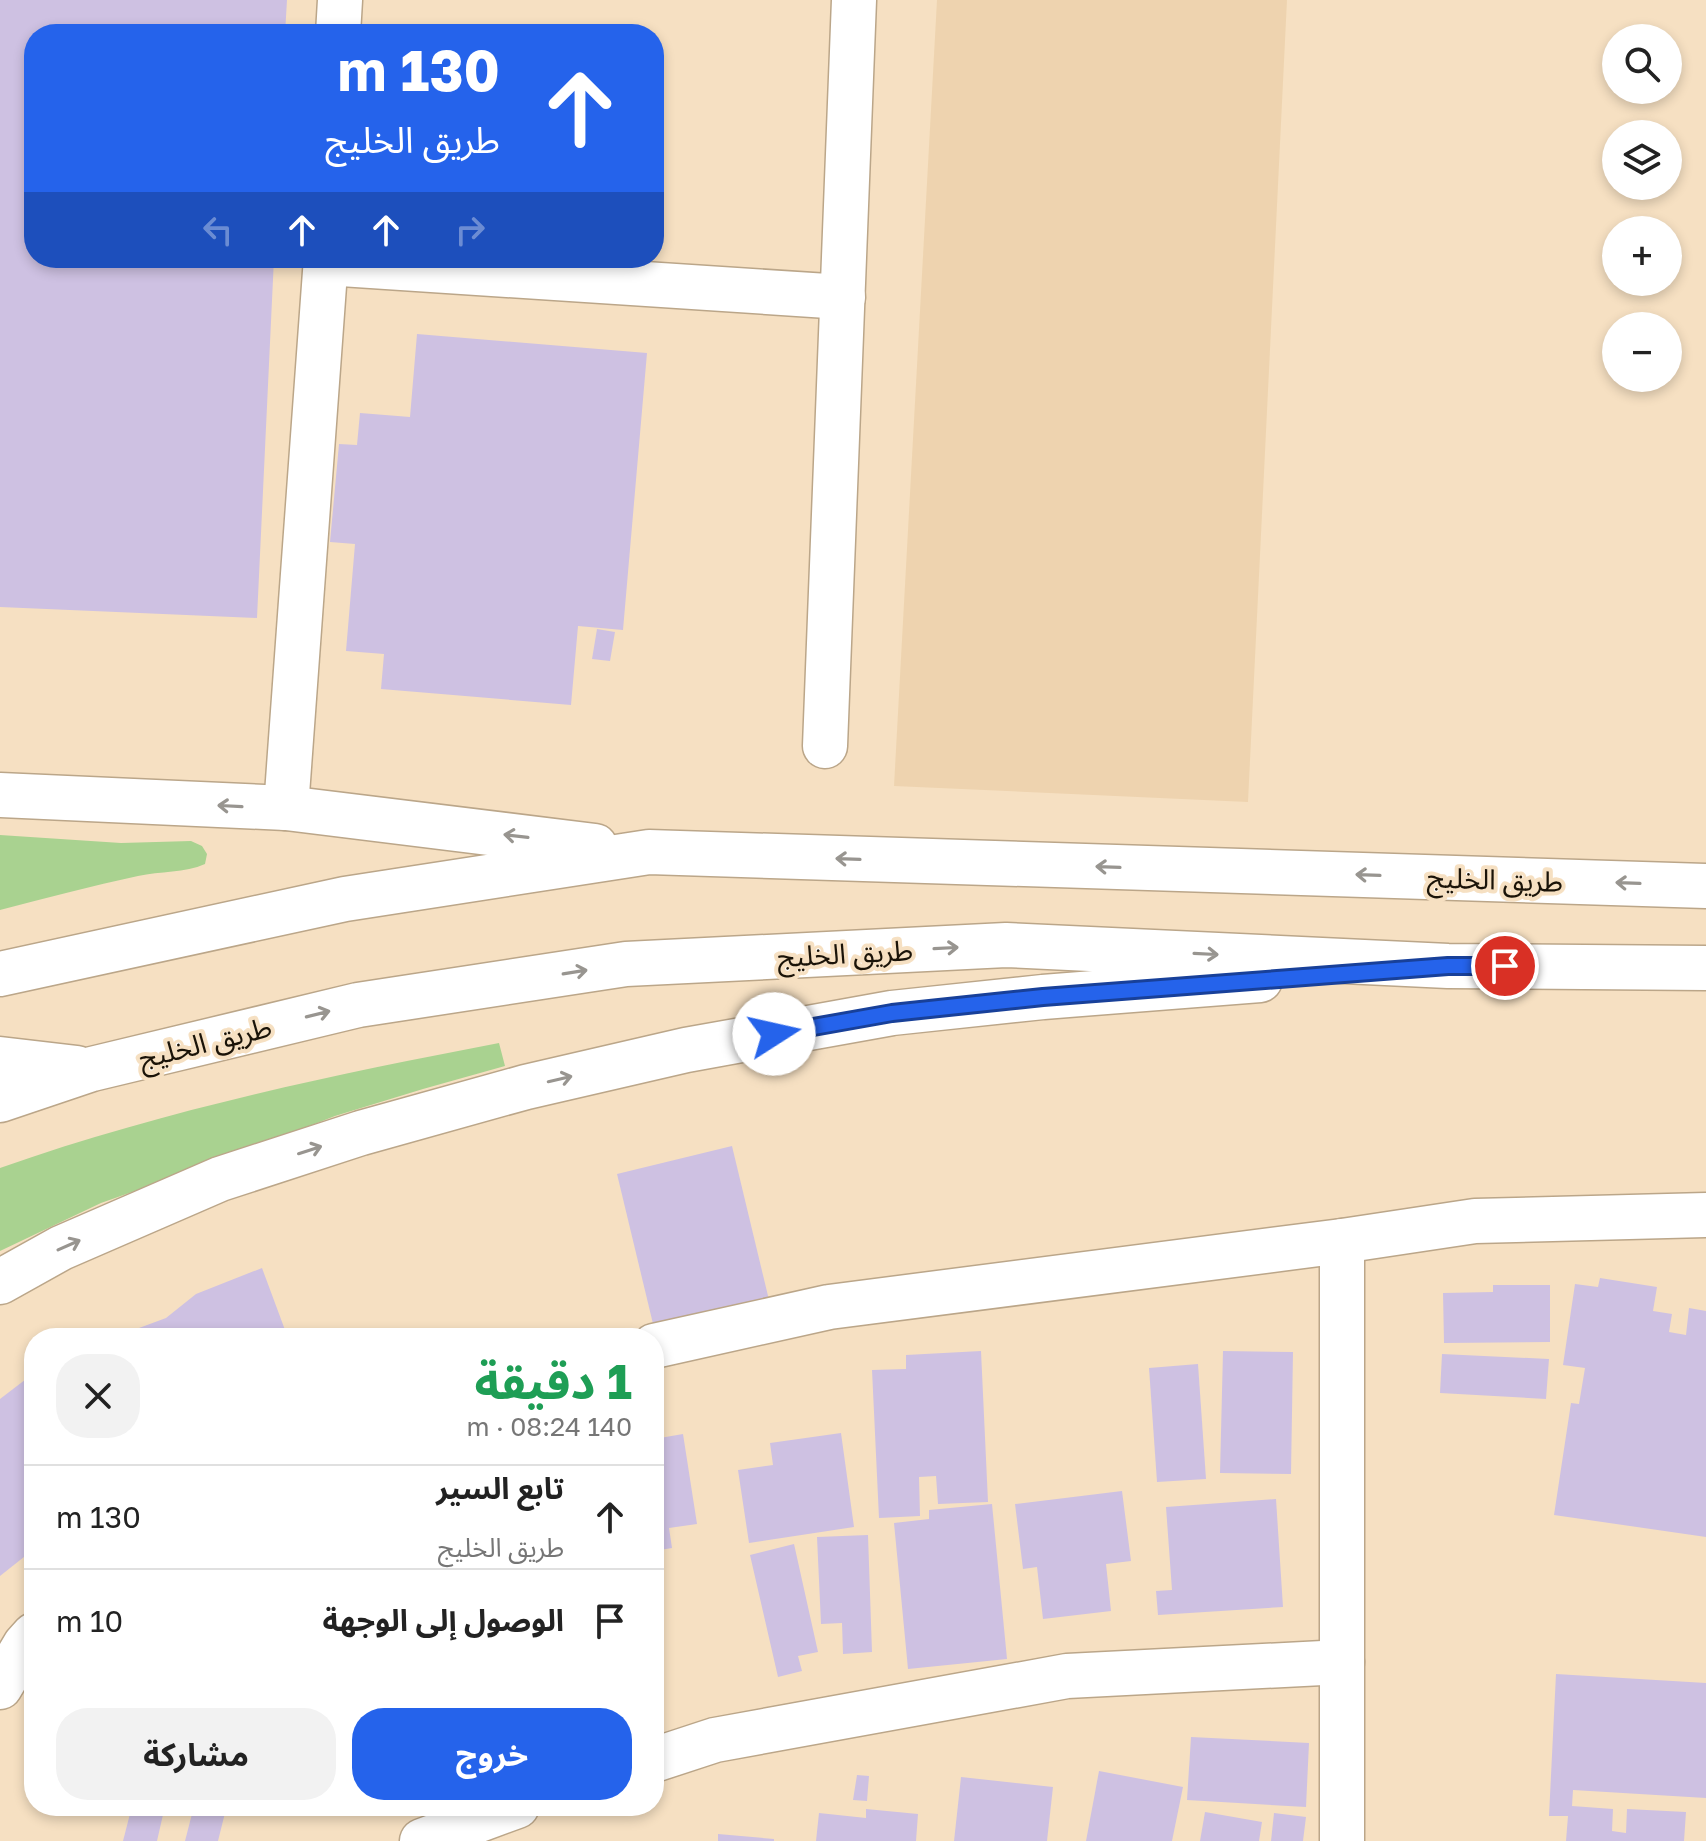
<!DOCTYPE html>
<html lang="ar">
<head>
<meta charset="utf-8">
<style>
	:root { --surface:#fff; --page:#f2f2f2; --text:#222; --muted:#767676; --line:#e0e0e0; --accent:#2563eb }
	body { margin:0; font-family:"Golos Text","Noto Sans Arabic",sans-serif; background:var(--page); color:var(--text); direction:rtl; height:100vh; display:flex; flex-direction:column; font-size:30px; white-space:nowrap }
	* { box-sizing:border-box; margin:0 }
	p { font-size:26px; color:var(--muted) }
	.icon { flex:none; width:44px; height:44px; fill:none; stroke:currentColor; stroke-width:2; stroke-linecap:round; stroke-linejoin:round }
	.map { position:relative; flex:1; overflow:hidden; direction:ltr }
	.sheet { position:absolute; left:24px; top:1328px; width:640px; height:488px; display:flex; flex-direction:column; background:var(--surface); border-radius:32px; box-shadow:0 4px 12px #0003; direction:rtl }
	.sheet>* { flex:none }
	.banner { position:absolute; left:24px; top:24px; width:640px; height:244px; border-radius:32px; box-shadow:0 4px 12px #0003; direction:rtl; background:#2563eb; color:#fff; overflow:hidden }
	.fabs { position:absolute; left:1602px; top:24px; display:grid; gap:16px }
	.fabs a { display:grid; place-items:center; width:80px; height:80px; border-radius:50%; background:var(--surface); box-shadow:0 4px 12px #0003; font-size:40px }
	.pin { position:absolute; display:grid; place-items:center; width:68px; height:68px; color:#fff; margin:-34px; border:4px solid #fff; border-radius:50%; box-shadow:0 2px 8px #0007 }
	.me { position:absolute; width:88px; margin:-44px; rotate:80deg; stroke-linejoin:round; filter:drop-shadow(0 0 6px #0008) }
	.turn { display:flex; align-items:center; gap:28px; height:168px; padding:0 32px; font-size:36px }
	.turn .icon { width:104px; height:104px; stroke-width:2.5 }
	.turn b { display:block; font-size:56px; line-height:68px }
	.lanes { display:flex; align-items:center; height:76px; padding:0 32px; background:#0003; justify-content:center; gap:40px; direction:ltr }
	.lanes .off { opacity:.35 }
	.round { display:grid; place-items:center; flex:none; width:84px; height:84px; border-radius:32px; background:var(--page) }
	.summary { display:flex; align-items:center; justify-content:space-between; height:136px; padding:0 32px }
	h1 { font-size:48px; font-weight:700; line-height:60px; color:#1e9e55 }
	.button { display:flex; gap:16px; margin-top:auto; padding:16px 32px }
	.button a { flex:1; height:92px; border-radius:32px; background:var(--accent); color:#fff; font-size:32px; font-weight:700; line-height:92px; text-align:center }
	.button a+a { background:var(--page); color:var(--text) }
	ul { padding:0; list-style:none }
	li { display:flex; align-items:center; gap:24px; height:104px; padding:0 32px; border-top:2px solid var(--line) }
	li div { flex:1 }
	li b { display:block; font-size:30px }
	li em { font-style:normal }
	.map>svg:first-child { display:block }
</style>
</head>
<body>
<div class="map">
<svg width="1706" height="1841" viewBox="0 0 1706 1841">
	<rect width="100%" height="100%" fill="#f6e0c2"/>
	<polygon fill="#eed3af" points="937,0 1287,0 1248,802 894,786"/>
	<g fill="#a9d290">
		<path d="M0,835L121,843L191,841L202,846L207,854L205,864C185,873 160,871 138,876C92,886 46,898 0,910Z"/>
		<path d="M499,1043L505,1066L423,1089L335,1116L225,1159L101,1203L0,1251V1168C162,1111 331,1075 499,1043Z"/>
	</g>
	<g fill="#cec1e2">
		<polygon points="0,0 287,0 285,34 34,34 34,258 274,258 257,618 0,607"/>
		<polygon points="417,334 647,353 623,630 578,626 571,705 381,689 384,654 346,651 355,544 330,542 339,444 357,445 360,413 410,417"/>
		<polygon points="597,629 615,632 610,661 592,659"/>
		<polygon points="732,1146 769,1300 654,1328 617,1174"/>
		<polygon points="262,1268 288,1338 112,1338 166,1318 196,1294"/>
		<polygon points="1600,1278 1657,1287 1653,1311 1672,1314 1669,1332 1686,1335 1689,1308 1706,1311 1706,1537 1554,1515 1571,1403 1579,1404 1585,1368 1563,1365 1575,1284 1598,1287"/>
		<polygon points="1493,1285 1550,1285 1550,1342 1444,1343 1443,1293 1493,1292"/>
		<polygon points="981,1351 988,1502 938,1504 936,1476 919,1477 920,1516 879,1518 872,1370 906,1369 906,1355"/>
		<polygon points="1223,1351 1293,1352 1291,1474 1220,1473"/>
		<polygon points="1442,1354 1549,1359 1546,1399 1440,1393"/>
		<polygon points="1198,1364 1206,1479 1157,1482 1149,1368"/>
		<polygon points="34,1373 34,1549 0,1576 0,1399"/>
		<polygon points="841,1433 854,1527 749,1543 738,1470 773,1465 770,1443"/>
		<polygon points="683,1434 697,1524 669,1528 672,1548 654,1551 654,1439"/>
		<polygon points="1122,1491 1131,1561 1106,1564 1111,1611 1043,1619 1037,1567 1023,1569 1015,1504"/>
		<polygon points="1276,1499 1283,1607 1158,1615 1156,1591 1172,1590 1166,1507"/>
		<polygon points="992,1504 1007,1659 908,1669 894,1523 929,1519 929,1510"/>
		<polygon points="868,1535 872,1652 843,1654 842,1623 821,1624 817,1537"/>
		<polygon points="794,1544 818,1652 798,1656 802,1671 778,1677 750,1555"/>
		<polygon points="1556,1674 1706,1683 1706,1798 1573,1790 1572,1806 1613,1809 1612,1831 1626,1833 1627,1809 1686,1812 1684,1841 1566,1841 1568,1816 1549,1816"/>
		<polygon points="1191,1737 1309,1743 1306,1807 1187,1800"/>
		<polygon points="1099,1771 1183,1787 1172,1841 1086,1841"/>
		<polygon points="857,1775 869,1776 867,1801 853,1800"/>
		<polygon points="961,1777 1053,1787 1047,1841 954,1841"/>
		<polygon points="132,1806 165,1806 157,1841 123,1841"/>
		<polygon points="194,1806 225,1813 218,1841 185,1841"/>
		<polygon points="866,1809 918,1814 916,1841 816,1841 819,1813 866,1818"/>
		<polygon points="1205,1812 1262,1822 1259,1841 1200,1841"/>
		<polygon points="1274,1813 1306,1817 1303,1841 1271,1841"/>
		<polygon points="718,1834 774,1839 774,1841 718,1841"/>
	</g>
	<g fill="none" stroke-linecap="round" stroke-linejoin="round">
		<g stroke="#bba689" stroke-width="47">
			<g id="minor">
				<polyline points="338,34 340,0"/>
				<polyline points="326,263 843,297"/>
				<polyline points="825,746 854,0"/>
				<polyline points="286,808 326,258"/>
				<polyline points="654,1346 829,1307 1342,1241 1475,1221 1706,1215"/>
				<polyline points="0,1687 25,1645 34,1635"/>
				<polyline points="654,1760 715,1740 1067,1676 1342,1662"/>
				<polyline points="422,1841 517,1806"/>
				<polyline points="1342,1841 1342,1241"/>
			</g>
		</g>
		<g stroke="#bba689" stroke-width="47">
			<g id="major">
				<polyline points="0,795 286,808 595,846"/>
				<polyline points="0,974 345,899 649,852 1706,886"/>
				<polyline points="0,1059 77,1068"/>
				<polyline points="0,1100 92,1069 358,1005 626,964 1006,945 1448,966 1706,968"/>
				<polyline points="0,1282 61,1248 220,1179 361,1133 526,1087 686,1050 892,1013 1043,997 1260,980"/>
			</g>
		</g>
		<use href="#minor" stroke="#fff" stroke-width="44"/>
		<use href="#major" stroke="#fff" stroke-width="44"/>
	</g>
	<defs><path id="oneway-shaft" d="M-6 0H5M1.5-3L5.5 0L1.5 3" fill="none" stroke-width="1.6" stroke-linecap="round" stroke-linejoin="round" transform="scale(2)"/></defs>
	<g stroke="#989590">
		<use href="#oneway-shaft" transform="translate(230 806) rotate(-177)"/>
		<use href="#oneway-shaft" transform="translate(516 836) rotate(-173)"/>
		<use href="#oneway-shaft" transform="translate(848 859) rotate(-178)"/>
		<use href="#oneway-shaft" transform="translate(1108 867) rotate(-178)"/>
		<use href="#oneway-shaft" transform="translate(1368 875) rotate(-178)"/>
		<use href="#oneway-shaft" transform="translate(1628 883) rotate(-178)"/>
		<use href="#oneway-shaft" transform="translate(946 948) rotate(-3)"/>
		<use href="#oneway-shaft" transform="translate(1206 954) rotate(3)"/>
		<use href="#oneway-shaft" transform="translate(575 972) rotate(-9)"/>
		<use href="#oneway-shaft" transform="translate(318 1014) rotate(-14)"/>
		<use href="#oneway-shaft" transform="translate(560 1079) rotate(-13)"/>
		<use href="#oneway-shaft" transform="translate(310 1150) rotate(-18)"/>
		<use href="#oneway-shaft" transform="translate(69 1245) rotate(-24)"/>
	</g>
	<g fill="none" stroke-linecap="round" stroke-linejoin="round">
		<g stroke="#184099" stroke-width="20">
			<polyline id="route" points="774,1034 892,1013 1043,997 1448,966 1505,966"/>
		</g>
		<use href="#route" stroke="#2563eb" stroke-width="14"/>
	</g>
	<g text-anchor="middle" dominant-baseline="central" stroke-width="8" stroke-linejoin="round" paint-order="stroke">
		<g font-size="28" fill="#1a1308" stroke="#f6e0c2">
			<text transform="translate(1495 879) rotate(2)">طريق الخليج</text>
			<text transform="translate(845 953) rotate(-3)">طريق الخليج</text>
			<text transform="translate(205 1042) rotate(-14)">طريق الخليج</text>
		</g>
	</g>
</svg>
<div class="fabs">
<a><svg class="icon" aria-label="search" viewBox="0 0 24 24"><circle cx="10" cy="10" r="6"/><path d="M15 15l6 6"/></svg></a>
<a><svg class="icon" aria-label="layers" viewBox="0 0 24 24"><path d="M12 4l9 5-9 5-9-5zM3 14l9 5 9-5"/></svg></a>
<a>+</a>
<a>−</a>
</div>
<div class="pin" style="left:1505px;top:966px;background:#d93025"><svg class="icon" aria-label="arrive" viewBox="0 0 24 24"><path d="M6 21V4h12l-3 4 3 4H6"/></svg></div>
<svg class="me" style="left:774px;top:1034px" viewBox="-20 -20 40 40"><circle r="19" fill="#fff"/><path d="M0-13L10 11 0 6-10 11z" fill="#2563eb"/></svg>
<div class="banner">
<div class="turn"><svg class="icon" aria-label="ahead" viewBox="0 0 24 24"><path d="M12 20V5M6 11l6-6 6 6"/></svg><div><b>130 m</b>طريق الخليج</div></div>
<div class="lanes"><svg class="icon off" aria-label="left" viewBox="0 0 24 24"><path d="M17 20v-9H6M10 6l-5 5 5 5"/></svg><svg class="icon" aria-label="ahead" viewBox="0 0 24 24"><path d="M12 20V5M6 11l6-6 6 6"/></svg><svg class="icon" aria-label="ahead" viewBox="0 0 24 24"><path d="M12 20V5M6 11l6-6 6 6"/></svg><svg class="icon off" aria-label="right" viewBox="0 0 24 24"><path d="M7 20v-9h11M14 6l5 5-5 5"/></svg></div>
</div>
<section class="sheet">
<div class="summary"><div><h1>1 دقيقة</h1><p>140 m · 08:24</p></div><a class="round"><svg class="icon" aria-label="close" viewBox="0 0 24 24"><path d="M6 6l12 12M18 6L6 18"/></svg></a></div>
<ul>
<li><svg class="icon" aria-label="ahead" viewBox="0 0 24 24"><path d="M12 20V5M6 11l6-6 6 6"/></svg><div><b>تابع السير</b><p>طريق الخليج</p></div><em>130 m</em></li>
<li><svg class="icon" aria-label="arrive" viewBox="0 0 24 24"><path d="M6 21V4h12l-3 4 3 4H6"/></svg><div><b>الوصول إلى الوجهة</b></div><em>10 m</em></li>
</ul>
<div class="button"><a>خروج</a><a>مشاركة</a></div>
</section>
</div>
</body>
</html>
